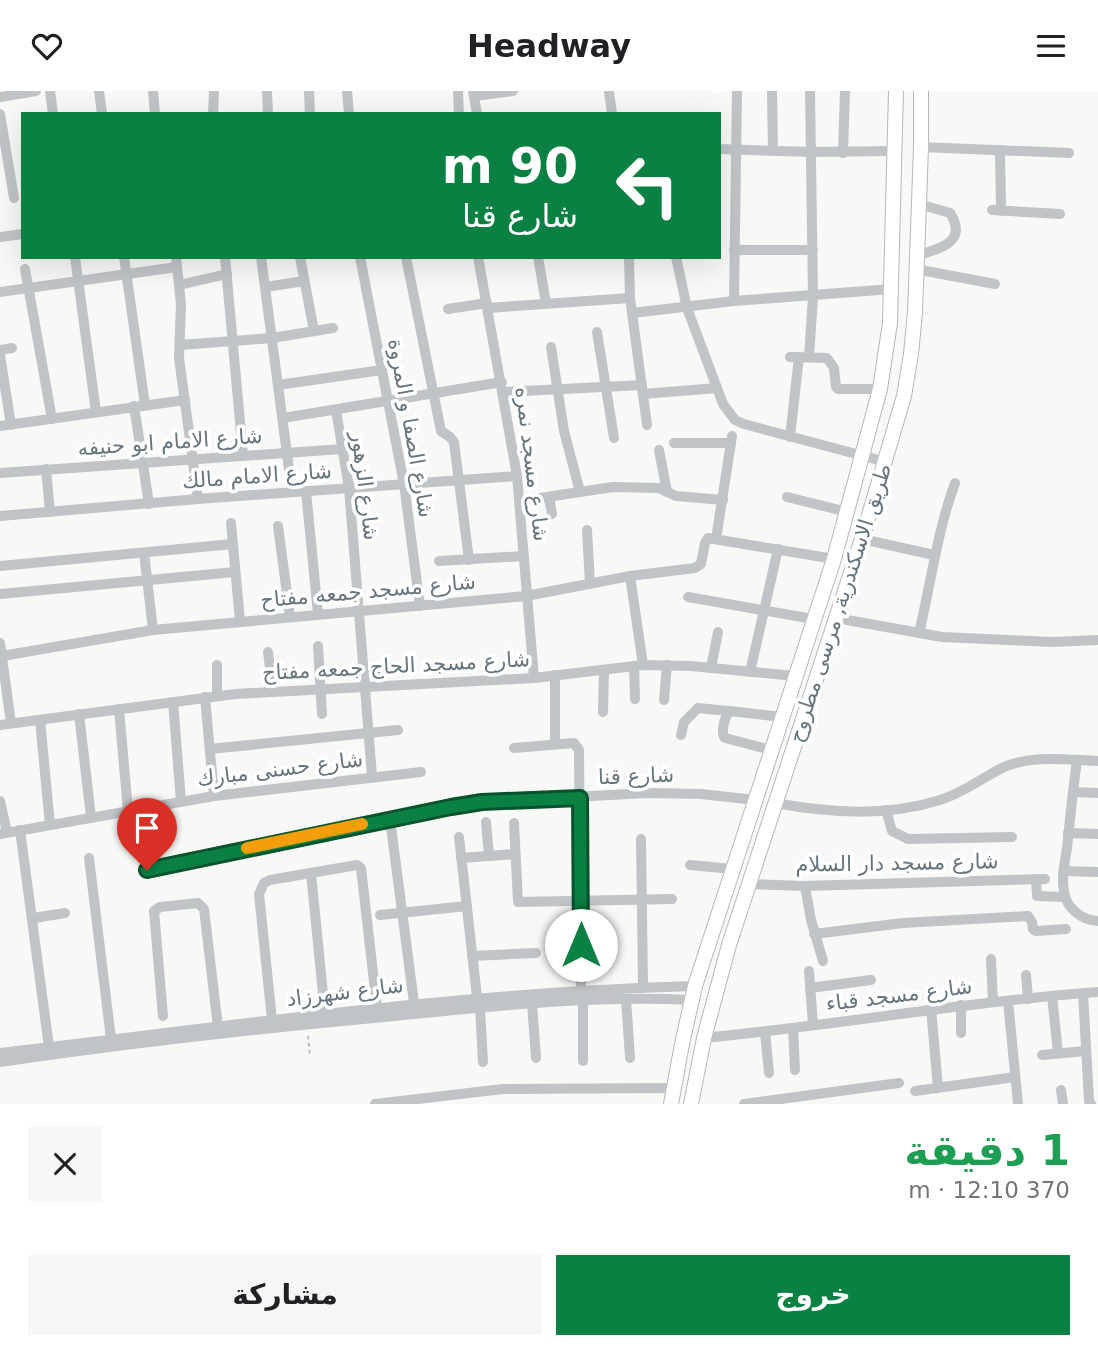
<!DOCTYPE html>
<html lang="ar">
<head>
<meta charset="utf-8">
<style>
	:root { --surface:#fff; --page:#f6f6f6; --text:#202124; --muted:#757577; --accent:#0b8043 }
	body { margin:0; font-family:"DejaVu Sans","Noto Sans Arabic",sans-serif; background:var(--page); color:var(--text); direction:rtl; height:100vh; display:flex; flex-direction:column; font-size:26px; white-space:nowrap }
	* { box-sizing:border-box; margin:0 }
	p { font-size:23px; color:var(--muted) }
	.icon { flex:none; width:38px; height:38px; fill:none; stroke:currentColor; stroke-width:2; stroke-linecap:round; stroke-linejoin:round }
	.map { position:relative; height:1013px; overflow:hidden; direction:ltr }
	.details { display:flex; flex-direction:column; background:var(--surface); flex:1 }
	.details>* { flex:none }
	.banner { position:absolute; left:21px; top:21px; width:700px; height:147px; border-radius:0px; box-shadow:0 7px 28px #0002; direction:rtl; background:#0b8043; color:#fff; overflow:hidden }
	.pin { position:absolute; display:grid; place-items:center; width:60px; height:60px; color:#fff; margin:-72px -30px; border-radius:50% 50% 50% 0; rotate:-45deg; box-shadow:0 0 7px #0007 }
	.pin .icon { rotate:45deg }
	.me { position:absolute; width:77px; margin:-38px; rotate:0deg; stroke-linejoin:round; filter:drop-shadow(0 0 5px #0008) }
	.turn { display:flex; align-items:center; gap:24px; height:147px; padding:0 28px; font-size:32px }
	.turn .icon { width:91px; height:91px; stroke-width:2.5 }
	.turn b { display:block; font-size:49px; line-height:60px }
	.round { display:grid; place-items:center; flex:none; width:74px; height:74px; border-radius:0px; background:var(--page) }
	.summary { display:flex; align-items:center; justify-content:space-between; height:119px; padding:0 28px }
	h1 { font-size:42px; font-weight:700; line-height:52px; color:#1e9e55 }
	.button { display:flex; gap:14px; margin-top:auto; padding:14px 28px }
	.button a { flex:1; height:80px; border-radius:0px; background:var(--accent); color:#fff; font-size:28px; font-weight:700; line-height:80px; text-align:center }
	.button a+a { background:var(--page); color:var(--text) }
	header { display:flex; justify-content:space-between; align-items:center; height:91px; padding:0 28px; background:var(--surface); font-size:32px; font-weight:700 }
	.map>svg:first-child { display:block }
</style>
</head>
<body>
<header><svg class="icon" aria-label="menu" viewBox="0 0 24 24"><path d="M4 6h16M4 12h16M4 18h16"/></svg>Headway<svg class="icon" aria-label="heart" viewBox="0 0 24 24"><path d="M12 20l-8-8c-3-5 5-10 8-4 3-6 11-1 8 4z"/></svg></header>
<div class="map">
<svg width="1098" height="1013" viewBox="0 0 1098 1013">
	<rect width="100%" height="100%" fill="#f8f8f6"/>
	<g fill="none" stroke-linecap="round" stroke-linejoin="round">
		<g stroke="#b4b8bb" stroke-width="16">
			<g id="major">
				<polyline points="671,1013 682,953 695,895 834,468 880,298 890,232 896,0"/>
				<polyline points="691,1013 704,947 729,854 862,448 904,305 911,263 915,221 921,56 921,0"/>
			</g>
		</g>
		<polyline stroke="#babdbf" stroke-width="2" stroke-dasharray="3.5 3.5" stroke-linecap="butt" points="308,945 310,965"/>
		<g stroke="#c0c4c7" stroke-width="10">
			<polyline points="50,0 53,23"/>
			<polyline points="99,0 102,23"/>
			<polyline points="153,0 155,23"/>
			<polyline points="267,0 268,23"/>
			<polyline points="309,0 310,23"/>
			<polyline points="347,0 349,23"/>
			<polyline points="458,0 459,23"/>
			<polyline points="473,0 477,23"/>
			<polyline points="609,0 612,23"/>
			<polyline points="772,0 773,60"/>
			<polyline points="474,5 513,0"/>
			<polyline points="0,6 36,0"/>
			<polyline points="0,23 14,107"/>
			<polyline points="213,23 214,0"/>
			<polyline points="921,56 1069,62"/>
			<polyline points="719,58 811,61 896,60"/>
			<polyline points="1000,59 1001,120"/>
			<polyline points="843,62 845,0"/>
			<polyline points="992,119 1060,123"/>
			<polyline points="0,146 23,143"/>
			<polyline points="734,159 813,159"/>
			<path d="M915,165C938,158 969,152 950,122L919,113"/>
			<polyline points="75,166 96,321"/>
			<polyline points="124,166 145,314"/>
			<polyline points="176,166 181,213 179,267 198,408"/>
			<polyline points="225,166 243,364"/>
			<polyline points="261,166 292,401"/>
			<polyline points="300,166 314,240"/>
			<polyline points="360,166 404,393 420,515"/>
			<polyline points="406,166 441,340 450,346 454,351 469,469"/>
			<polyline points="478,166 517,385 534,587"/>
			<polyline points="538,166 546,212"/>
			<polyline points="629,166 630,207 647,334"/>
			<polyline points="676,166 687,217 723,313 735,329 744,333 886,371"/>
			<polyline points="25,178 52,328"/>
			<polyline points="915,178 995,193"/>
			<polyline points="179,194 227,183"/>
			<polyline points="266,196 304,190"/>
			<polyline points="0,201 177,176"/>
			<polyline points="734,210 737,0"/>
			<polyline points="488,217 630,207"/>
			<polyline points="448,218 487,212"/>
			<polyline points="632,222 734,210 892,198"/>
			<polyline points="597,241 614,347"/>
			<polyline points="180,254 272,247 333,237"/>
			<polyline points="551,256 564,340 580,401"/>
			<polyline points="0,259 12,257"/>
			<polyline points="0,264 11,334"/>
			<polyline points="790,266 827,267 834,277 836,296 838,298 880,298"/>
			<polyline points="809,266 813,206 810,0"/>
			<polyline points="278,294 382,279"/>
			<polyline points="504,301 642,294"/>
			<polyline points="643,303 717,297"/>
			<polyline points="134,315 149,413"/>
			<polyline points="336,319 349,397 372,685"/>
			<polyline points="283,327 502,291"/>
			<polyline points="0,335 185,309"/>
			<polyline points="790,346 799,266"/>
			<polyline points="674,352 731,352"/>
			<polyline points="659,359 667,401"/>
			<polyline points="46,378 50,421"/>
			<polyline points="0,382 342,358"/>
			<polyline points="306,400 318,523"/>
			<polyline points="549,406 552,423"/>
			<polyline points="787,406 848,421"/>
			<polyline points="520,410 613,396 659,397 676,405 723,409"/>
			<polyline points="0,425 198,408 517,385"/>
			<polyline points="231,432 240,530"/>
			<polyline points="278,435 290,525"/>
			<polyline points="587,439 590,493"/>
			<polyline points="716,448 732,345"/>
			<polyline points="862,448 934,464"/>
			<polyline points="144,462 153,539"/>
			<polyline points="439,470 524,465"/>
			<polyline points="0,475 233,453"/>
			<polyline points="630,485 643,574"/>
			<polyline points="0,503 235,481"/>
			<polyline points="688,506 813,528"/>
			<polyline points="836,527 942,546 1052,551 1098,549"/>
			<path d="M919,542C931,492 937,441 955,392"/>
			<polyline points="0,552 11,632"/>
			<polyline points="318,555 322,623"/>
			<polyline points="268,561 273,601"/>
			<polyline points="2,565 153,539 526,505 630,485 695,477 701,473 705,452 708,447 834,468"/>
			<polyline points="217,574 217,605"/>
			<polyline points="634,575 635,608"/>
			<polyline points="711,577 718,541"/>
			<polyline points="750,581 778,458"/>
			<polyline points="555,584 555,653"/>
			<polyline points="205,606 214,705"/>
			<polyline points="664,609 667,574"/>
			<polyline points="173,611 181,710"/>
			<polyline points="119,618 128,720"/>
			<polyline points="603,621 604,579"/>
			<polyline points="79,623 91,726"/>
			<polyline points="40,629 50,734"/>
			<polyline points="0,634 235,603 534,587 643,574 691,575 795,585"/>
			<polyline points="681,644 684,631 698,617 728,620"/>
			<polyline points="514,657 574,652 579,659 581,898"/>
			<polyline points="210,658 398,639"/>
			<path d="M771,659L725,647C720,641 725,625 730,620L782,626"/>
			<path d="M1077,669C1073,698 1070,728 1067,757C1065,771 1061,786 1064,800C1066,817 1081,829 1098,830"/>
			<polyline points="1073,701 1098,702"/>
			<polyline points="0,710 7,741"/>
			<path d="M775,712C830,722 886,726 940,709C963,702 982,687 1002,677C1031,663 1067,669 1098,670"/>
			<polyline points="886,719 892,740 908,748 1012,746"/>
			<polyline points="390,728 414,912"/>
			<polyline points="486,731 489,765"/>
			<polyline points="514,732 518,811 672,808"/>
			<polyline points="20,739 49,956"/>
			<polyline points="1068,742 1098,743"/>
			<polyline points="0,743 214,705 421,681"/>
			<polyline points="459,746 477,906"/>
			<polyline points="641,748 643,895"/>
			<polyline points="89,767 111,948"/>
			<polyline points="461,767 515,763"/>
			<polyline points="690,774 733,778"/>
			<polyline points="147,779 281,750 482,711 647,702 701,703 755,709"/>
			<polyline points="1064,780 1098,781"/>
			<polyline points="311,782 325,923"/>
			<polyline points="1036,788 1037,805 1065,806"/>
			<polyline points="749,793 805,795 1045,788"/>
			<polyline points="805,795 811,829 823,870"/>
			<polyline points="380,824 467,815"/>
			<polyline points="34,827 65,822"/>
			<polyline points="814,843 903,832 1028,825 1032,831 1033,838 1036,840 1066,838"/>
			<polyline points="472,865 536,862"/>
			<polyline points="991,868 993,911"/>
			<polyline points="809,880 813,934"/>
			<polyline points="1026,884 1028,908"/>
			<polyline points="810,897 871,889"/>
			<polyline points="1083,902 1089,1010 1091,1013"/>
			<polyline points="1052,905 1058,962"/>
			<polyline points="626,908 630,967"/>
			<polyline points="583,909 583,970"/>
			<polyline points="1008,910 1018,1013"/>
			<polyline points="532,912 536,967"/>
			<polyline points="961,914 961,942"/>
			<polyline points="480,917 483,971"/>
			<polyline points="931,917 938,997"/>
			<polyline points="163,925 154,820 160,816 198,812 204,818 218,936"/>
			<polyline points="272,929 259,803 264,792 270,789 357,774 361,777 377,917"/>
			<polyline points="793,937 795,979"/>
			<polyline points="765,941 769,982"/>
			<path d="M704,947C836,934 966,911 1098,901"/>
			<path d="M0,962C232,935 462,901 695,895"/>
			<polyline points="1042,964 1086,960"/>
			<path d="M0,971C131,952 263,937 395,925C494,915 592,904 692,909"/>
			<polyline points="1061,999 1063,1013"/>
			<polyline points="915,1000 1015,986"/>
			<polyline points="375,1013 503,998 673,997"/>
			<polyline points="744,1013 899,992"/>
		</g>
		<use href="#major" stroke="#fff" stroke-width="14"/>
	</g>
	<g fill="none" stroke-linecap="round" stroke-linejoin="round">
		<g stroke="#07532c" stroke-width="18">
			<polyline id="route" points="147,779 451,716 482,711 580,707 581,854"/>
		</g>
		<use href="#route" stroke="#0b8043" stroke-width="12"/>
		<polyline stroke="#f59e0b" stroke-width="12" points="247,757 362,733"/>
	</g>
	<g text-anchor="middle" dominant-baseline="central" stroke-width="7" stroke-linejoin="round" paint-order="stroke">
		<g font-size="21" fill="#66757e" stroke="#fff">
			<text transform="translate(411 337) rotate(80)">شارع الصفا و المروة</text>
			<text transform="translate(170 351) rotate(-4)">شارع الامام ابو حنيفه</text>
			<text transform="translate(532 373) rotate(83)">شارع مسجد نمره</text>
			<text transform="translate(257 385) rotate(-4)">شارع الامام مالك</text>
			<text transform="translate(365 395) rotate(83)">شارع الزهور</text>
			<text transform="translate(368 500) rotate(-5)">شارع مسجد جمعه مفتاح</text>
			<text transform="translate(840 512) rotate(-72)">طريق الاسكندرية, مرسى مطروح</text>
			<text transform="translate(396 575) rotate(-3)">شارع مسجد الحاج جمعه مفتاح</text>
			<text transform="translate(280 678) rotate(-7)">شارع حسنى مبارك</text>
			<text transform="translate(636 685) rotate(-2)">شارع قنا</text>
			<text transform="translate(897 772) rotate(-1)">شارع مسجد دار السلام</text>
			<text transform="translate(345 901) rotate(-7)">شارع شهرزاد</text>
			<text transform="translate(899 904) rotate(-7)">شارع مسجد قباء</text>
		</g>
	</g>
</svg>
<div class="pin" style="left:147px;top:779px;background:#d93025"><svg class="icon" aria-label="arrive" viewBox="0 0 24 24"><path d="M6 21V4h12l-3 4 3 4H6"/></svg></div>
<svg class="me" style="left:581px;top:854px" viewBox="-20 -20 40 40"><circle r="19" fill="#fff"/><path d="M0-13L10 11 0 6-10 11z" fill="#0b8043"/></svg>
<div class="banner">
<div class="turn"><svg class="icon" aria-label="left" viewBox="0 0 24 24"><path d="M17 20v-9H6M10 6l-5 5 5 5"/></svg><div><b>90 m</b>شارع قنا</div></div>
</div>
</div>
<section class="details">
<div class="summary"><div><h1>1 دقيقة</h1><p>370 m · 12:10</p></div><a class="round"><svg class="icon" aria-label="close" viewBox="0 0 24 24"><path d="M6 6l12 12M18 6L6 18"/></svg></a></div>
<div class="button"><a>خروج</a><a>مشاركة</a></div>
</section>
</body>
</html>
